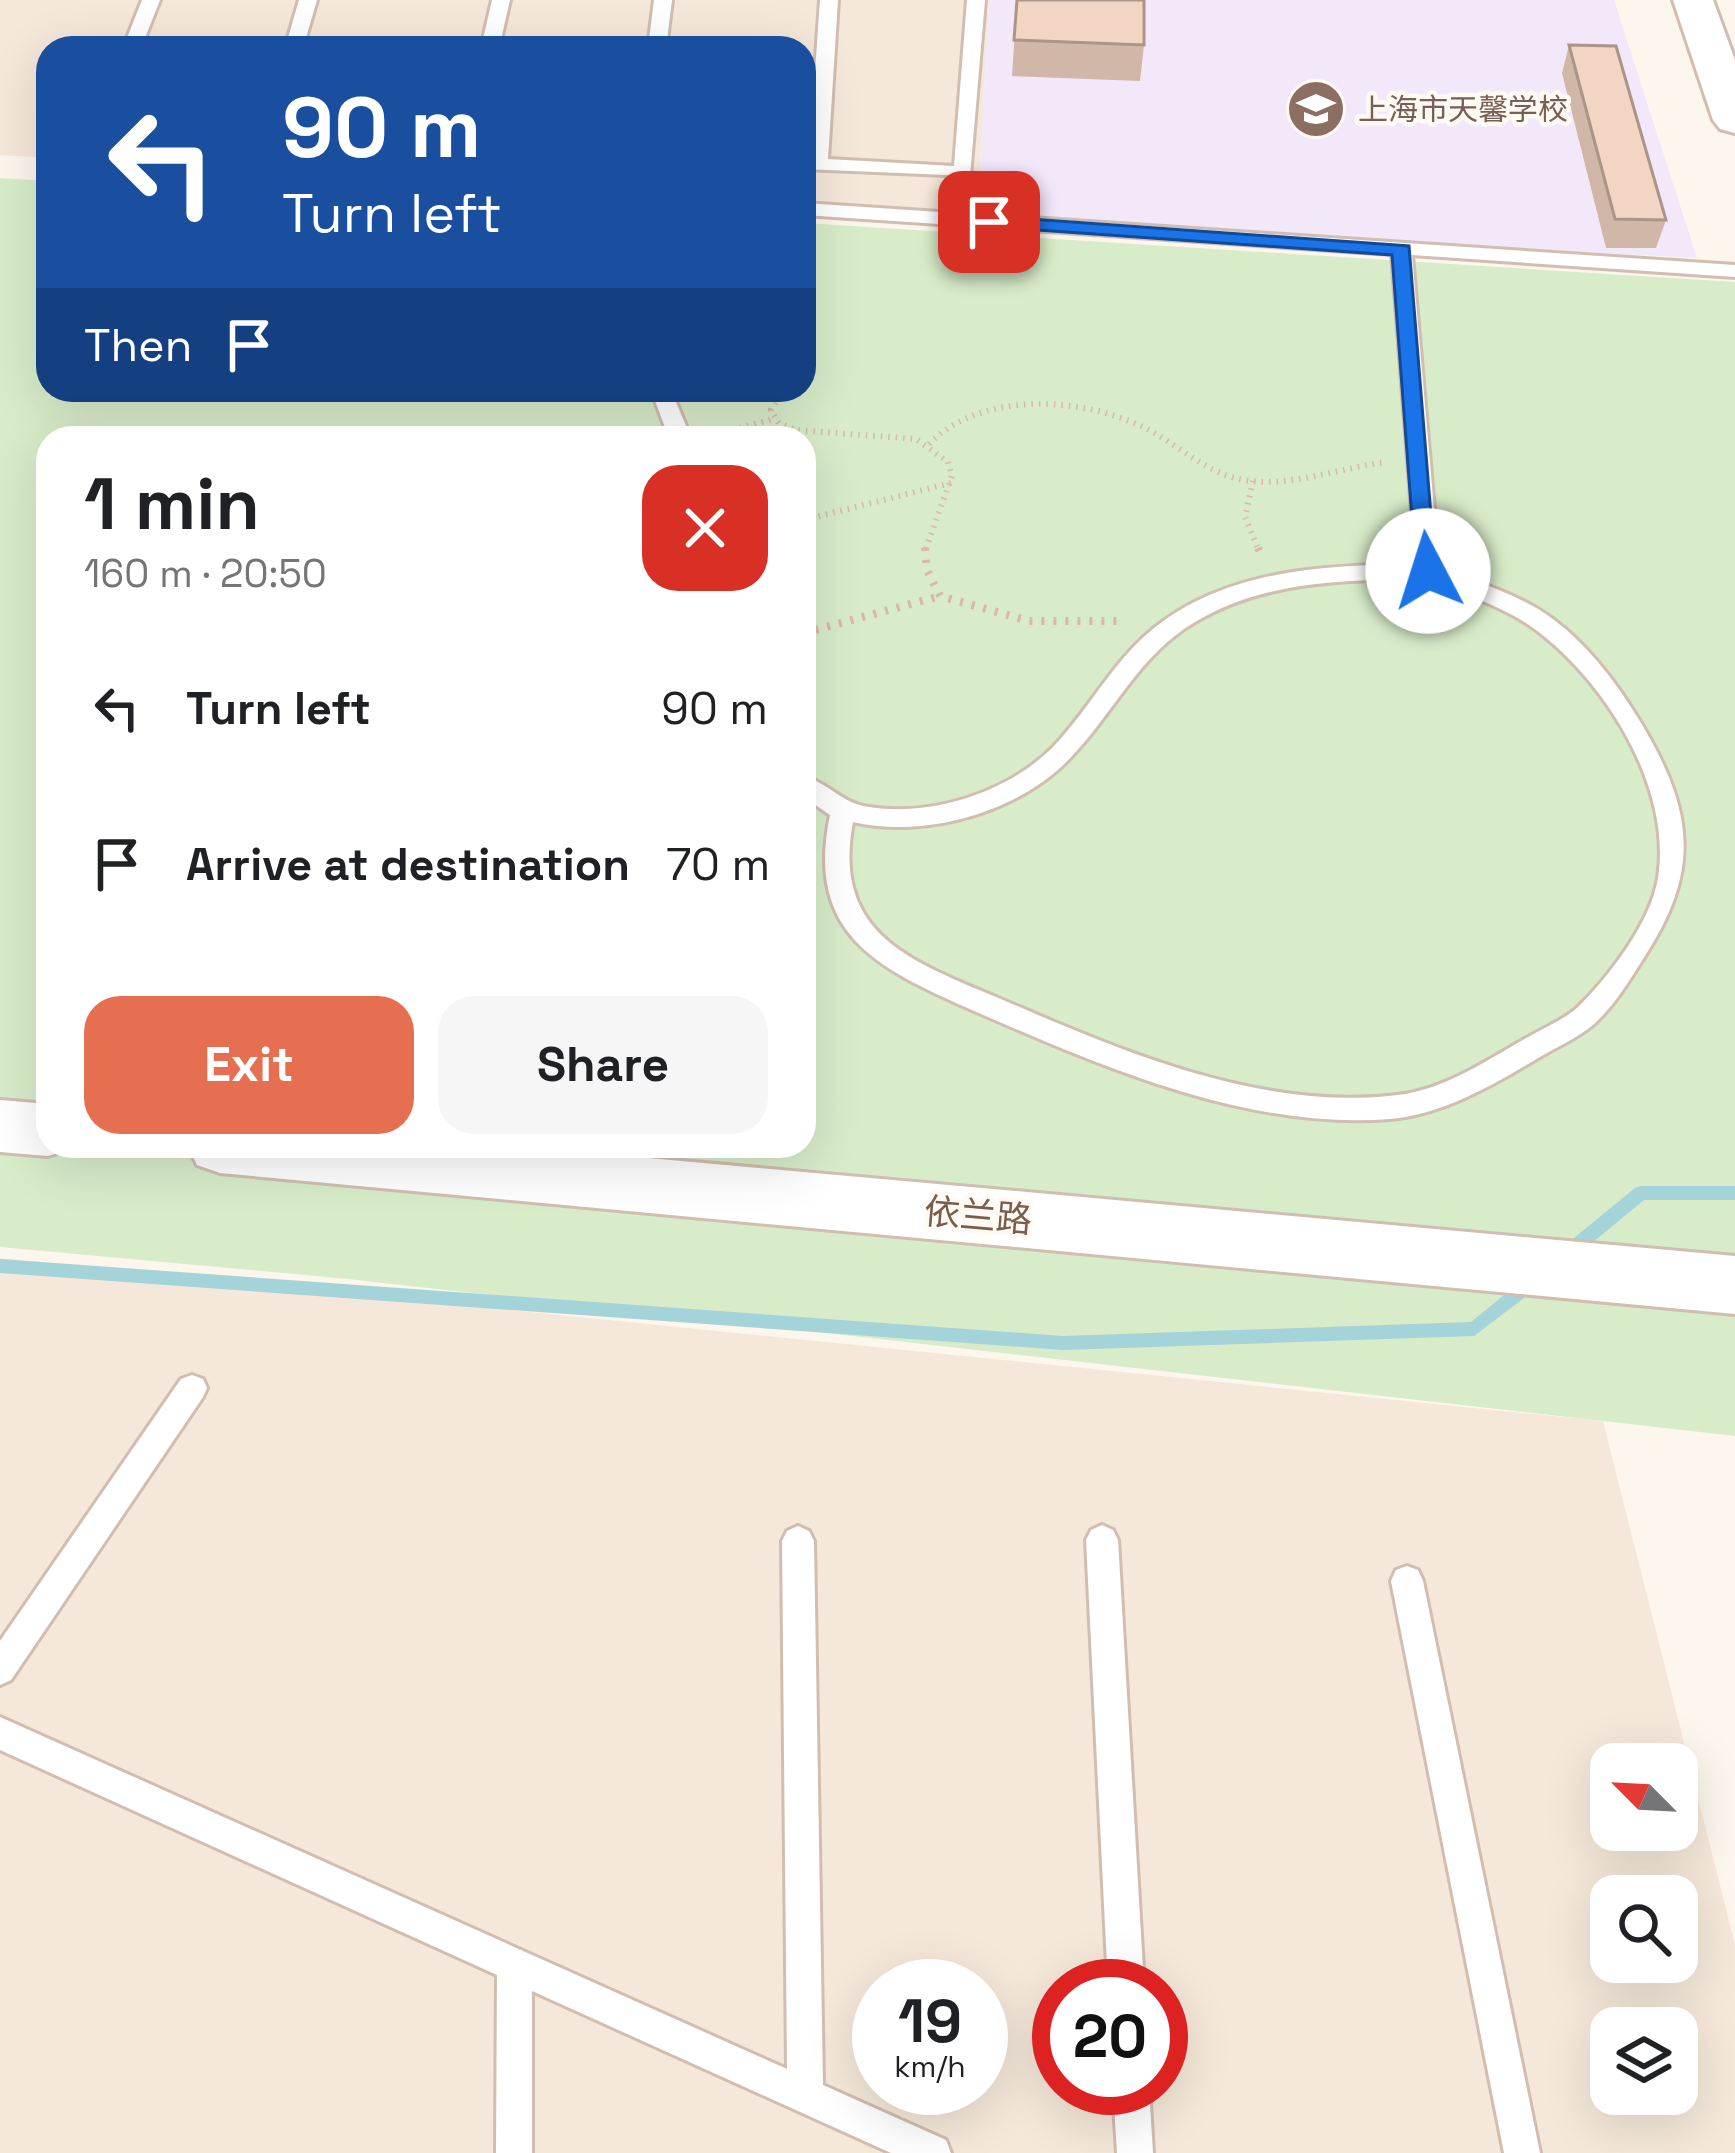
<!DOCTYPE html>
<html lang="en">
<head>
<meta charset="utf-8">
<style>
	:root { --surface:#fff; --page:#f6f6f6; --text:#202124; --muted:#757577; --accent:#e76f51 }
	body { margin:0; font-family:"Space Grotesk","Noto Sans SC",sans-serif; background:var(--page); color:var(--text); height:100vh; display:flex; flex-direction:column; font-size:45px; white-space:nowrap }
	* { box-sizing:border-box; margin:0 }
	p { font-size:39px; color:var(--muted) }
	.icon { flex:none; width:66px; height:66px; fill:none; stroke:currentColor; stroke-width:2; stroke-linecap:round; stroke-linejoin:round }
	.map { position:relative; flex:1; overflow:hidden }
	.details { position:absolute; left:36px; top:426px; width:780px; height:732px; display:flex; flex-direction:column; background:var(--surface); border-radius:36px; box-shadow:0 12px 48px #0002 }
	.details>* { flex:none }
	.hud { position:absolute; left:36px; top:36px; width:780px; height:366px; border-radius:36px; box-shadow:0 12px 48px #0002; background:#1a4fa0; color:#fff; overflow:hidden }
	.needle { width:78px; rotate:294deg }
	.fabs { position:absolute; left:1590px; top:1743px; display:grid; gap:24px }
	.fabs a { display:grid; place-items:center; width:108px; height:108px; border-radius:24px; background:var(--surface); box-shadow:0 12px 48px #0002; font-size:60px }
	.speed { position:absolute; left:852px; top:1959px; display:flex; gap:24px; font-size:60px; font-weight:700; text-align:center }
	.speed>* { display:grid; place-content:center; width:156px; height:156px; border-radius:50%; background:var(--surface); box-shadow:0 12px 48px #0002; line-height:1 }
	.speed small { font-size:30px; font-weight:400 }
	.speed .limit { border:18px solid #d22; background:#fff; color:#111 }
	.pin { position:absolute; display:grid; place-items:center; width:102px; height:102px; color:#fff; margin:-51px; border-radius:24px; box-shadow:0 6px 18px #0006 }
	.me { position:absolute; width:132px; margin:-66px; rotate:355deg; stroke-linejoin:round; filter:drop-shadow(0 0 9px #0008) }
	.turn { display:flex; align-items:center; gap:42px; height:252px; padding:0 48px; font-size:54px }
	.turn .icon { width:156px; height:156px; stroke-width:2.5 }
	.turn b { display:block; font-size:84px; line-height:102px }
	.then { display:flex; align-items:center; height:114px; padding:0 48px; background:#0003; gap:24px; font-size:45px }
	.round { display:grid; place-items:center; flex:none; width:126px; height:126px; border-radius:36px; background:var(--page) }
	.overview { display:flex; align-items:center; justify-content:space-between; height:204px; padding:0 48px }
	h1 { font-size:72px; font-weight:800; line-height:90px }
	.action { display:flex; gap:24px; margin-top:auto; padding:24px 48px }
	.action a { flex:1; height:138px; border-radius:36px; background:var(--accent); color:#fff; font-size:48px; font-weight:800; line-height:138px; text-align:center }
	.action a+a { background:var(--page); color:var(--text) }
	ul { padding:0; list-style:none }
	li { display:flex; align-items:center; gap:36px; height:156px; padding:0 48px }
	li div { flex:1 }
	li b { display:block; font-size:45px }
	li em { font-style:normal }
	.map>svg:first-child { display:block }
</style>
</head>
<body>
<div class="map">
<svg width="1735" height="2153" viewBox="0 0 1735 2153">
	<rect width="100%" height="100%" fill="#fdf6ec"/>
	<g fill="#f5e8da" fill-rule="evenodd">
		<polygon points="0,0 989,0 977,219 804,207 804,48 48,48 48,158 0,155"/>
		<path d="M0,1258L1603,1421L1735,1945V2153H0ZM1611,1764H1677V1830H1611ZM1611,1896H1677V1962H1611ZM879,1986H981V2088H879ZM1059,1986H1161V2088H1059ZM1611,2028H1677V2094H1611Z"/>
	</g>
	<polygon fill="#f3e8fa" points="989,0 1614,0 1697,258 977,219"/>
	<path fill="#d8ecc9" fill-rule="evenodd" d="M0,178L48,181V390H804V223L1735,282V1436L348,1279L0,1247ZM48,438H804V1146H48Z"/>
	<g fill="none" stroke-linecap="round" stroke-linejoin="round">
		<g fill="#a5d3da" fill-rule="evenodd">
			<polygon points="1641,1186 1735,1186 1735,1200 1644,1200 1575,1257 1569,1259 1563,1257 1561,1252 1563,1247 1635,1188"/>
			<polygon points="0,1259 1063,1336 1471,1322 1525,1278 1531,1276 1537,1278 1539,1283 1537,1288 1474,1336 1063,1350 0,1273"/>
		</g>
		<g stroke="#d1beb0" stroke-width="6">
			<g id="service">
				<polygon points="142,0 160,0 141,48 123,48"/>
				<polygon points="299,0 317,0 303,48 285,48"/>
				<polygon points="492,0 510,0 499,48 481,48"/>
				<polygon points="654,0 672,0 666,48 648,48"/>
				<polygon points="820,0 838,0 828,159 954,166 967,0 985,0 970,176 804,169 804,157 809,158"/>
				<path d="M804,203L1735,265V277L1412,255L1439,567C1478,583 1520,594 1554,620C1590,647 1618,685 1641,723C1694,812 1701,871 1643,959C1629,981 1614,1006 1594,1024C1578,1038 1558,1046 1540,1057C1494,1084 1445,1114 1390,1119C1246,1130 1101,1066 972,1010C877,968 805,934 830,815L804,797V776C828,783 843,804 869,807C933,817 1009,792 1054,746C1092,706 1116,655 1162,622C1234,569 1330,565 1416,564L1392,254L804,215ZM1426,579C1464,594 1507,607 1540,633C1608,686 1672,789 1658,878C1651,922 1609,977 1577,1008C1563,1020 1546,1027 1530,1036C1488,1059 1447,1089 1398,1095C1261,1112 1119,1050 996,997C908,960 832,933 853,822C925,839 1021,812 1072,756C1114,712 1140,654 1195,622C1265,580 1347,580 1426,579Z"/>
				<polygon points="651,390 671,390 691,438 669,438"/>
				<polygon points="192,1375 203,1379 207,1388 203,1397 11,1680 0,1685 0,1641 181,1379"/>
				<polygon points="1102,1525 1113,1530 1118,1540 1144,1986 1108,1986 1086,1540 1091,1530"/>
				<polygon points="798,1526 809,1531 814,1541 823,2085 946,2140 951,2153 891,2153 532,1991 532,2153 496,2153 497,1975 0,1750 0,1717 787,2069 782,1541 787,1531"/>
				<polygon points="1407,1566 1418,1570 1423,1581 1540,2153 1504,2153 1391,1581 1396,1570"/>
				<polygon points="1113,2088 1149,2088 1153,2153 1117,2153"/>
			</g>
		</g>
		<g stroke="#d1beb0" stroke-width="6">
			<g id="tertiary">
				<polygon points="1673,0 1713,0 1735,60 1735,133 1720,129 1713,120"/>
				<polygon points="0,1100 48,1104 48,1146 71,1149 48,1156 0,1152"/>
				<polygon points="188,1146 516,1146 1735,1256 1735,1314 220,1173 197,1165"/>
			</g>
		</g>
		<g stroke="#d9b8a5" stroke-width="6" stroke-dasharray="1.5 6" stroke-linecap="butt">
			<polyline points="784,390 771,410 779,423 795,430 916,439 948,462 952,476 925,551"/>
			<polyline points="711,436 773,419"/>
			<path d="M929,444C980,391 1082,396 1145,428C1180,445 1209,477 1251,481C1295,486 1343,467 1387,462"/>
			<polyline points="1253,481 1245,517 1259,551"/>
			<polyline points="804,520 951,483"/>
		</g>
		<g stroke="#d9b8a5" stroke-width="8" stroke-dasharray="3 9" stroke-linecap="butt">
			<polyline points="925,548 927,570 940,596 1029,621 1121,621"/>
			<polyline points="1258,548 1260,552"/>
			<polyline points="804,633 940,596"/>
		</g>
		<use href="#service" fill="#fff" fill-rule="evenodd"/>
		<use href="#tertiary" fill="#fff" fill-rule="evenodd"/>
	</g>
	<g fill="#d1b7a8">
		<polygon points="1017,0 1144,45 1140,81 1012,76"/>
		<polygon points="1569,45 1666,220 1656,248 1606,248 1562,73"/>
	</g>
	<g fill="#f3d5c3" stroke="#aa9588" stroke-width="3">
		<polygon points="1017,0 1144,0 1144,45 1014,40"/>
		<polygon points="1569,45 1616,46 1666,220 1615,219"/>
	</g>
	<polygon fill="#1a73e8" stroke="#114b97" stroke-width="3" points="989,216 1409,246 1436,577 1420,577 1416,571 1392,255 982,226 982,218"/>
	<defs>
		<g id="school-disc" transform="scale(3)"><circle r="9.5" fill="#8d6e63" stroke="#fffaf3"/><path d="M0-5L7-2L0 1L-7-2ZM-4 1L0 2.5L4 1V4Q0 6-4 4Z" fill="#fff"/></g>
	</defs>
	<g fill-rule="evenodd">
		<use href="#school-disc" x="1316" y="109"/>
	</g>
	<g text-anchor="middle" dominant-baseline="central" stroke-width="9" stroke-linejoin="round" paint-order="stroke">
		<g font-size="30" fill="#785e54" stroke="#fffaf3" text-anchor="start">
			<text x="1358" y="109">上海市天馨学校</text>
		</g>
		<g font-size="36" fill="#7a5c4d" stroke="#fffaf3">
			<text transform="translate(978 1216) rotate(5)">依兰路</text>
		</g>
	</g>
</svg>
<div class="fabs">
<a><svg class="needle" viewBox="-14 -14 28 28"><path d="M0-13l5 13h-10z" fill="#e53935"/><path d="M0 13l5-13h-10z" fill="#757577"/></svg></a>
<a><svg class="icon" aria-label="search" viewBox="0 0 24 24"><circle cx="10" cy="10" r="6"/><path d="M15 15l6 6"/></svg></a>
<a><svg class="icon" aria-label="layers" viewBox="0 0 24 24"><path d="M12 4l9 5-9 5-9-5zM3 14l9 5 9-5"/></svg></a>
</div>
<div class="speed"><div>19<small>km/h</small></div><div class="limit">20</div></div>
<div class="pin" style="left:989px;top:222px;background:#d93025"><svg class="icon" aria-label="arrive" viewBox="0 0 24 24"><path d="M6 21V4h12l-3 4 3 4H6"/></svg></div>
<svg class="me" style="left:1428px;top:571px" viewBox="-20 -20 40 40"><circle r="19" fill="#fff"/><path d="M0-13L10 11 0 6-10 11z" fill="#1a73e8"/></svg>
<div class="hud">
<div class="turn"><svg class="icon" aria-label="left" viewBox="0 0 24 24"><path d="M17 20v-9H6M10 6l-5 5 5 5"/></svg><div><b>90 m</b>Turn left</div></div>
<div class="then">Then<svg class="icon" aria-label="arrive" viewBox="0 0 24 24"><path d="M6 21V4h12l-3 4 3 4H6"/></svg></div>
</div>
<section class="details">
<div class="overview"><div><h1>1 min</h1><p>160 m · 20:50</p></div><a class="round" style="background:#d93025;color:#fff"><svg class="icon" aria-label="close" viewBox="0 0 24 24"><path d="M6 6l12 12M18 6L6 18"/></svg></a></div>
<ul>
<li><svg class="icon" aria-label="left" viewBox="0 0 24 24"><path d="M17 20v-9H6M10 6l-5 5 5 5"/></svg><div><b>Turn left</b></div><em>90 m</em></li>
<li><svg class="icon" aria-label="arrive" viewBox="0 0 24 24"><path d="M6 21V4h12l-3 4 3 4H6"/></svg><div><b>Arrive at destination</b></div><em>70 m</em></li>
</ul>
<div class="action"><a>Exit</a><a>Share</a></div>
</section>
</div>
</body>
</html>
